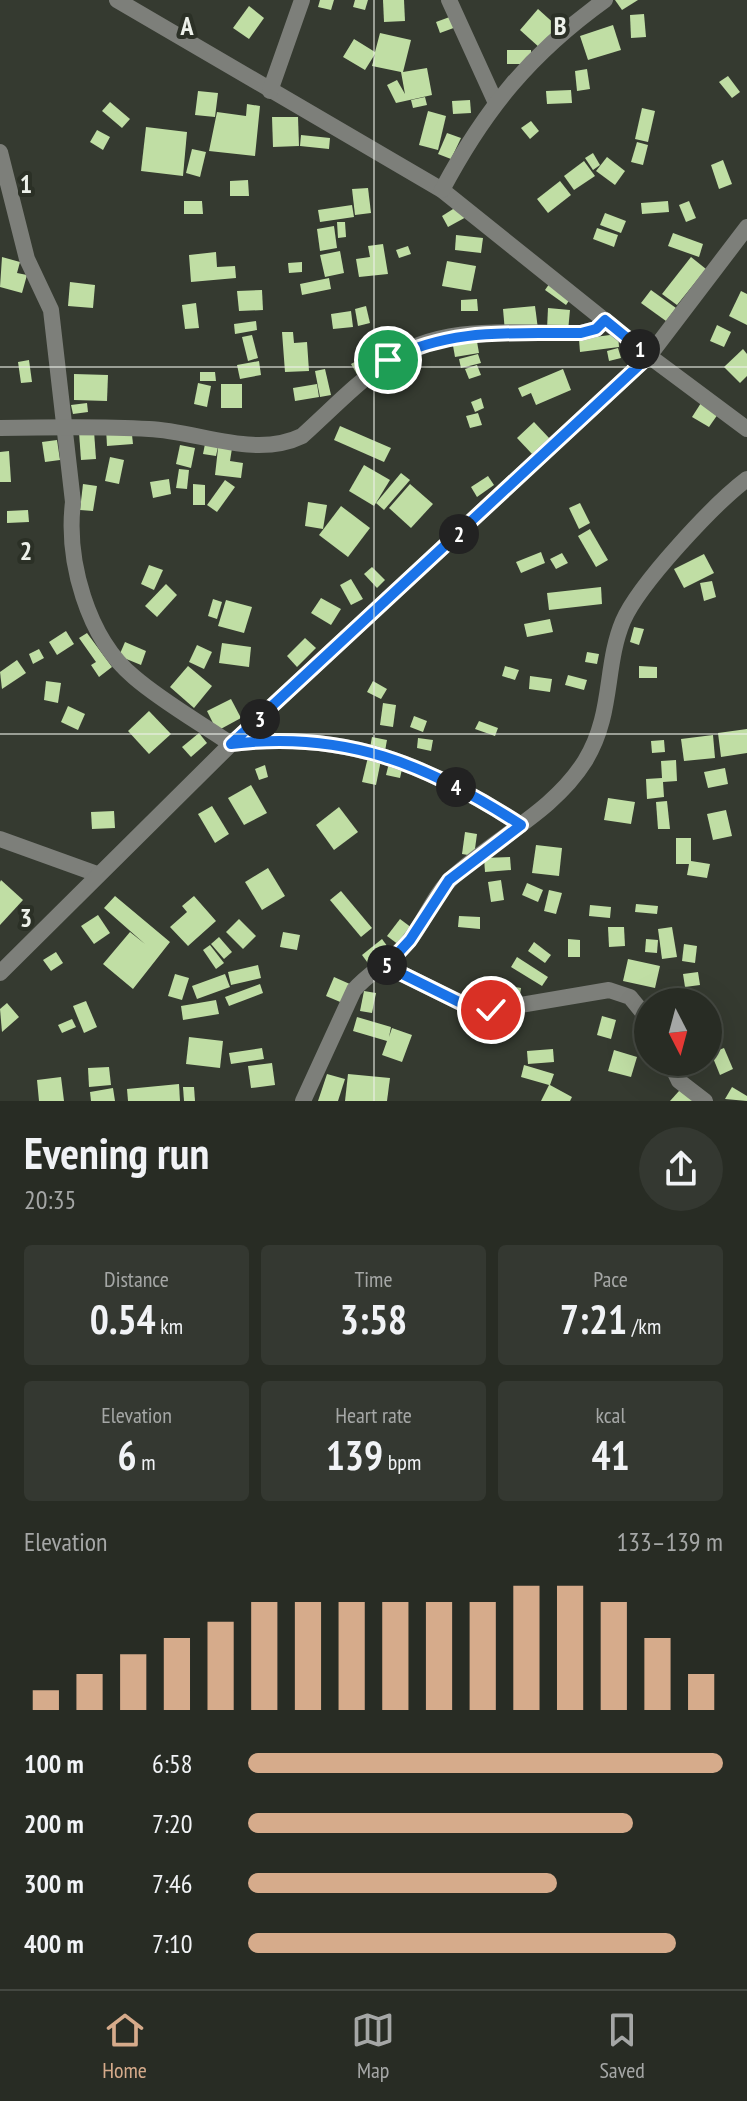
<!DOCTYPE html>
<meta charset="utf-8">
<style>
body{margin:0;font-family:"PT Sans Narrow",sans-serif;background:#343831;color:#f1f3f6;height:100vh;display:flex;flex-direction:column;font-size:30px;white-space:nowrap}
*{box-sizing:border-box;margin:0}
p{font-size:26px;color:#a5a7a6}
.icon{flex:none;width:44px;height:44px;fill:none;stroke:currentColor;stroke-width:2;stroke-linecap:round;stroke-linejoin:round}
.map{position:relative;height:1101px;overflow:hidden}
.details{display:flex;flex-direction:column;background:#282c24;flex:1}
.details>*{flex:none}
.needle{width:52px;rotate:174deg}
.buttons{position:absolute;left:634px;top:988px;display:grid;gap:16px}
.buttons a{display:grid;place-items:center;width:88px;height:88px;border-radius:50%;background:#282c24;box-shadow:0 8px 32px #0002,0 0 0 2px #444841;font-size:40px}
.pin{position:absolute;display:grid;place-items:center;width:68px;height:68px;color:#fff;margin:-34px;border:4px solid #fff;border-radius:50%;box-shadow:0 2px 8px #0007}
.km{position:absolute;width:40px;height:40px;margin:-20px;border-radius:50%;background:#222;color:#fff;font-size:22px;line-height:40px;text-align:center}
.round{display:grid;place-items:center;flex:none;width:84px;height:84px;border-radius:42px;background:#343831}
.summary{display:flex;align-items:center;justify-content:space-between;height:136px;padding:0 24px}
h1{font-size:44px;font-weight:700;line-height:60px}
.stats{display:grid;grid-template-columns:repeat(3,1fr);gap:12px;height:136px;padding:8px 24px}
.stats div{display:grid;align-content:center;border-radius:8px;background:#343831;text-align:center}
.stats b{font-size:40px;font-weight:700}
.stats small{font-size:22px;font-weight:400}
.stats p{font-size:22px}
.chart{height:224px;padding:16px 24px}
.chart p{display:flex;justify-content:space-between}
.chart svg{width:100%;height:144px;margin-top:8px;stroke:#d6ab8b;stroke-width:6}
ul{padding:0 24px;list-style:none;font-size:26px}
li{display:grid;grid-template-columns:128px 96px 1fr;align-items:center;height:60px}
li i{height:20px;border-radius:10px;background:#d6ab8b}
.tab-bar{display:flex;justify-content:space-around;align-items:center;height:112px;border-top:2px solid #444841;background:#282c24;font-size:22px;color:#a5a7a6}
.tab-bar a{display:grid;justify-items:center;gap:4px}
.tab-bar .current{color:#d6ab8b}
.map>svg:first-child{display:block}
</style>
<div class="map">
<svg width="747" height="1101" viewBox="0 0 747 1101">
<rect width="100%" height="100%" fill="#353a30"/>
<!-- building -->
<g fill="#c0dea4">
<path d="M320,0h14l-3,10 -13,-3z"/>
<path d="M355,0h13l-3,10 -12,-3z"/>
<path d="M383,0h21l1,21 -21,1z"/>
<path d="M615,0h23l-16,10z"/>
<path d="M249,6l15,12 -15,21 -16,-11z"/>
<path d="M538,9l20,18 -18,21 -20,-18z"/>
<path d="M644,14l2,23 -15,1 -1,-23z"/>
<path d="M455,15l4,11 -19,7 -4,-11z"/>
<path d="M613,25l8,25 -33,10 -8,-24z"/>
<path d="M380,33l31,7 -8,32 24,-4 5,27 -36,8 -9,-18 10,-5 8,14 -4,-22 -29,-6 3,-12 -10,16 -22,-13 11,-18 21,13z"/>
<rect x="507" y="50" width="24" height="14"/>
<path d="M587,69l3,20 -13,2 -2,-20z"/>
<path d="M728,76l12,16 -8,6 -13,-16z"/>
<path d="M571,90l1,13 -25,1 -1,-13z"/>
<path d="M198,91l20,2 -3,24 -20,-2z"/>
<path d="M425,97l2,8 -14,3 -2,-8z"/>
<path d="M470,100l1,13 -18,1 -1,-13z"/>
<path d="M110,102l20,17 -8,9 -20,-17z"/>
<path d="M247,104l13,2 -5,50 -46,-5 8,-39 29,4z"/>
<path d="M642,108l13,3 -7,31 -13,-3z"/>
<path d="M428,111l18,5 -8,34 -19,-5z"/>
<path d="M272,117h26l1,29 -26,1z"/>
<path d="M531,121l8,10 -9,8 -9,-11z"/>
<path d="M146,127l41,5 -4,44 -42,-5z"/>
<path d="M97,130l13,7 -7,13 -13,-8z"/>
<path d="M447,133l14,5 -10,21 -13,-5z"/>
<path d="M301,135l29,3 -1,11 -29,-3z"/>
<path d="M637,142l11,3 -5,20 -12,-3z"/>
<path d="M192,149l14,3 -6,25 -14,-4z"/>
<path d="M593,153l7,12 -7,5 -8,-12z"/>
<path d="M607,157l18,14 -10,14 -19,-14z"/>
<path d="M723,160l9,24 -13,5 -8,-24z"/>
<path d="M584,161l11,15 -21,14 -10,-14z"/>
<path d="M248,180l1,16h-19v-15z"/>
<path d="M560,181l11,14 -23,18 -11,-14z"/>
<path d="M368,188l3,25 -16,2 -3,-26z"/>
<path d="M184,201h18l1,13h-19z"/>
<path d="M668,201l1,11 -27,2 -1,-11z"/>
<path d="M689,201l7,17 -10,4 -7,-17z"/>
<path d="M461,204l7,12 -20,11 -6,-11z"/>
<path d="M352,205l2,12 -34,5 -2,-12z"/>
<path d="M605,213l21,8 -5,12 -21,-8z"/>
<path d="M337,222h8l1,15 -8,1z"/>
<path d="M334,226l3,22 -17,3 -3,-22z"/>
<path d="M597,228l21,7 -4,12 -21,-8z"/>
<path d="M673,233l30,11 -4,13 -31,-11z"/>
<path d="M456,235l27,3 -2,15 -26,-3z"/>
<path d="M383,244l5,30 -29,3 -3,-18 14,-2 -2,-11z"/>
<path d="M408,246l3,8 -12,4 -3,-8z"/>
<path d="M340,251l4,22 -19,4 -5,-22z"/>
<path d="M216,252l1,15 18,-1 1,12 -45,4 -2,-27z"/>
<path d="M2,257l18,5 -3,11 10,2 -5,18 -22,-6z"/>
<path d="M691,257l15,12 -29,36 -15,-11z"/>
<path d="M447,261l29,5 -5,25 -29,-5z"/>
<path d="M302,262v10l-13,1 -1,-10z"/>
<path d="M554,277l21,15 -9,13 -21,-15z"/>
<path d="M329,278l2,11 -29,6 -2,-11z"/>
<path d="M70,282l25,3 -2,23 -25,-2z"/>
<path d="M262,290l1,20 -24,1 -2,-20z"/>
<path d="M651,290l25,18 -10,13 -25,-18z"/>
<path d="M741,291l6,3v31l-18,-9z"/>
<path d="M477,299l1,12h-17v-11z"/>
<path d="M196,303l3,25 -14,1 -3,-24z"/>
<path d="M366,306l4,17 -12,3 -3,-17z"/>
<path d="M535,306l3,23 -33,3 -2,-23z"/>
<path d="M548,308l22,2 -2,21 -21,-2z"/>
<path d="M351,311l2,16 -20,2 -2,-15z"/>
<path d="M256,321l1,9 -22,4 -1,-10z"/>
<path d="M717,325l14,7 -7,15 -14,-6z"/>
<path d="M282,332h11l1,11 13,-1 2,29 -24,1z"/>
<path d="M618,334l1,13 -39,5 -1,-13z"/>
<path d="M252,335l6,23 -10,3 -6,-24z"/>
<path d="M476,336l3,17 -24,4 -3,-17z"/>
<path d="M618,348l3,10 -12,3 -2,-10z"/>
<path d="M743,349l4,5v22l-7,7 -16,-16z"/>
<path d="M478,354l3,9 -20,5 -2,-9z"/>
<path d="M360,359l10,17 -9,5 -10,-17z"/>
<path d="M29,360l3,22 -11,1 -3,-21z"/>
<path d="M259,361l2,14 -21,4 -3,-14z"/>
<path d="M477,365l4,10 -12,4 -4,-10z"/>
<path d="M325,369l6,26 -11,2 -5,-26z"/>
<path d="M563,369l8,21 -35,15 -5,-12 -9,4 -4,-9z"/>
<path d="M200,372h15l1,9h-16z"/>
<path d="M74,374l34,1 -1,26 -33,-1z"/>
<path d="M198,383l13,3 -4,21 -13,-3z"/>
<rect x="221" y="384" width="21" height="24"/>
<path d="M317,384l2,13 -24,4 -2,-13z"/>
<path d="M481,398l3,10 -9,4 -4,-10z"/>
<path d="M87,403l1,9 -15,2 -2,-9z"/>
<path d="M701,403l17,11 -9,13 -17,-10z"/>
<path d="M478,413l4,12 -12,3 -4,-12z"/>
<path d="M534,422l16,17 -17,16 -16,-17z"/>
<path d="M131,426l2,18 -26,2 -1,-18z"/>
<path d="M340,426l51,22 -7,14 -50,-22z"/>
<path d="M94,431l2,28 -15,1 -2,-28z"/>
<path d="M206,439l13,3 -3,14 -13,-2z"/>
<path d="M57,440l3,20 -15,2 -3,-20z"/>
<path d="M219,440l14,2 -3,19 13,2 -2,15 -26,-3z"/>
<path d="M180,445l15,3 -4,20 -15,-4z"/>
<path d="M9,451l2,31h-11v-30z"/>
<path d="M110,457l14,3 -5,24 -14,-3z"/>
<path d="M364,465l26,15 -16,26 -25,-15z"/>
<path d="M179,469l10,1 -2,19 -11,-1z"/>
<path d="M401,473l9,7 -26,30 -8,-7z"/>
<path d="M488,476l6,9 -17,12 -6,-10z"/>
<path d="M169,479l2,15 -18,4 -3,-16z"/>
<path d="M225,480l10,7 -18,25 -10,-7z"/>
<path d="M83,484l14,2 -4,25 -13,-1z"/>
<path d="M193,484l12,1v20h-12z"/>
<path d="M410,484l23,20 -22,24 -22,-20z"/>
<path d="M308,502l19,3 -4,24 -18,-3z"/>
<path d="M580,503l10,20 -11,6 -10,-21z"/>
<path d="M341,506l29,22 -22,29 -29,-22z"/>
<path d="M28,510l1,12 -22,1v-12z"/>
<path d="M590,529l18,31 -12,7 -18,-31z"/>
<path d="M541,552l4,11 -24,10 -5,-11z"/>
<path d="M562,553l6,10 -12,6 -6,-10z"/>
<path d="M704,554l10,19 -30,15 -10,-19z"/>
<path d="M149,565l14,5 -9,20 -13,-6z"/>
<path d="M372,567l13,13 -8,8 -13,-14z"/>
<path d="M351,579l12,20 -12,6 -11,-20z"/>
<path d="M712,581l4,16 -12,4 -4,-18z"/>
<path d="M166,584l11,11 -20,22 -12,-11z"/>
<path d="M601,587l1,17 -53,6 -2,-17z"/>
<path d="M321,598l20,11 -10,16 -20,-12z"/>
<path d="M213,599l9,3 -5,17 -9,-3z"/>
<path d="M226,600l26,7 -8,26 -26,-7z"/>
<path d="M550,619l3,13 -26,5 -3,-13z"/>
<path d="M634,627l10,2 -5,16 -9,-3z"/>
<path d="M66,631l8,13 -17,11 -8,-13z"/>
<path d="M87,633l25,34 -13,10 -8,-12 5,-3 -17,-24z"/>
<path d="M305,638l11,10 -19,19 -10,-11z"/>
<path d="M125,642l21,9 -5,14 -22,-9z"/>
<path d="M222,643l29,4 -2,20 -30,-4z"/>
<path d="M197,645l15,7 -8,17 -15,-7z"/>
<path d="M39,649l5,9 -11,6 -4,-10z"/>
<path d="M587,652l12,2 -2,10 -12,-2z"/>
<path d="M17,660l9,13 -24,16 -2,-17z"/>
<path d="M188,666l24,20 -18,22 -24,-21z"/>
<path d="M505,666l14,4 -4,10 -13,-4z"/>
<path d="M639,666l18,1v11h-18z"/>
<path d="M568,675l19,5 -3,10 -19,-5z"/>
<path d="M530,676l22,3 -2,13 -21,-3z"/>
<path d="M46,681l15,2 -3,20 -14,-3z"/>
<path d="M373,681l14,8 -6,10 -14,-7z"/>
<path d="M231,699l10,19 -24,13 -10,-20z"/>
<path d="M383,703l13,2 -3,22 -13,-2z"/>
<path d="M68,706l17,8 -7,16 -17,-8z"/>
<path d="M149,711l22,23 -22,20 -21,-23z"/>
<path d="M414,716l13,5 -4,11 -13,-5z"/>
<path d="M479,721l19,7 -3,8 -20,-7z"/>
<path d="M747,729v24l-26,4 -3,-24z"/>
<path d="M199,733l8,10 -16,14 -9,-10z"/>
<path d="M713,735l2,23 -31,3 -3,-22z"/>
<path d="M372,737l15,3 -2,11 -15,-3z"/>
<path d="M418,738l15,2 -2,11 -14,-3z"/>
<path d="M664,740l1,12 -13,1 -1,-12z"/>
<path d="M368,757l13,3 -5,25 -14,-3z"/>
<path d="M676,760l1,21 -14,1 1,15 -17,2 -1,-20 16,-1 -1,-17z"/>
<path d="M389,763l14,2 -3,13 -14,-3z"/>
<path d="M265,765l3,12 -9,3 -4,-11z"/>
<path d="M725,768l3,16 -20,4 -4,-16z"/>
<path d="M251,785l16,28 -23,12 -16,-27z"/>
<path d="M608,798l27,4 -4,22 -27,-4z"/>
<path d="M667,801l3,28h-12l-2,-27z"/>
<path d="M212,806l17,28 -14,9 -17,-29z"/>
<path d="M339,807l19,25 -24,18 -18,-25z"/>
<path d="M726,810l6,26 -19,4 -6,-26z"/>
<path d="M114,811l1,17 -23,1 -1,-17z"/>
<path d="M465,832l12,2 -3,22 -12,-2z"/>
<path d="M676,838h15v23l19,3 -3,14 -20,-3 2,-11h-13z"/>
<path d="M536,845l26,3 -3,28 -27,-3z"/>
<path d="M510,857l1,13 -26,2 -1,-14z"/>
<path d="M268,868l17,28 -23,14 -17,-28z"/>
<path d="M1,880l22,20 -23,25v-43z"/>
<path d="M501,880l3,20 -13,2 -3,-20z"/>
<path d="M527,883l16,7 -5,12 -16,-7z"/>
<path d="M549,890l13,3 -6,21 -12,-3z"/>
<path d="M341,891l31,37 -11,9 -31,-37z"/>
<path d="M115,896l55,46 -37,47 -30,-25 27,-32 15,12 -41,-36z"/>
<path d="M194,896l22,25 -28,25 -18,-19 17,-15 -5,-6z"/>
<path d="M636,904l22,2 -1,8 -22,-2z"/>
<path d="M590,905l21,2 -1,11 -21,-2z"/>
<path d="M98,915l12,18 -16,11 -13,-18z"/>
<path d="M459,916l21,1v12l-22,-2z"/>
<path d="M239,919l17,17 -13,13 -17,-17z"/>
<path d="M400,919l16,12 -13,17 -16,-12z"/>
<path d="M608,927h16l1,19 -16,1z"/>
<path d="M672,927l5,30 -15,2 -4,-30z"/>
<path d="M283,932l17,3 -3,15 -17,-3z"/>
<path d="M219,937l13,15 -8,7 -13,-15z"/>
<path d="M382,939l11,15 -20,16 -11,-15z"/>
<path d="M568,939l12,1v17h-12z"/>
<path d="M646,939l12,1 -1,13 -12,-1z"/>
<path d="M534,942l17,13 -6,8 -17,-12z"/>
<path d="M684,944l13,2 -2,17 -13,-2z"/>
<path d="M210,945l14,18 -8,6 -13,-19z"/>
<path d="M56,952l7,11 -12,8 -8,-11z"/>
<path d="M517,957l31,20 -6,9 -31,-19z"/>
<path d="M628,959l32,7 -5,22 -32,-7z"/>
<path d="M258,965l3,13 -30,7 -3,-13z"/>
<path d="M698,972l2,13 -15,2 -2,-13z"/>
<path d="M175,974l14,4 -7,22 -14,-4z"/>
<path d="M225,974l5,13 -33,12 -5,-13z"/>
<path d="M334,977l18,8 -7,19 -19,-8z"/>
<path d="M260,984l3,9 -34,13 -4,-9z"/>
<path d="M497,984l24,4 -2,13 -24,-4z"/>
<path d="M364,991l12,2 -4,20 -12,-2z"/>
<path d="M216,1000l3,14 -36,6 -2,-14z"/>
<path d="M86,1001l11,26 -13,6 -11,-27z"/>
<path d="M7,1003l12,14 -17,15 -2,-23z"/>
<path d="M602,1016l14,4 -5,19 -14,-4z"/>
<path d="M357,1017l34,10 -2,10 3,-9 20,7 -10,27 -20,-7 5,-14 -34,-10z"/>
<path d="M72,1019l4,8 -14,6 -4,-8z"/>
<path d="M189,1037l34,4 -3,27 -34,-4z"/>
<path d="M262,1048l2,11 -33,5 -2,-11z"/>
<path d="M724,1048l9,21 -13,6 -9,-22z"/>
<path d="M553,1049l1,13 -26,2 -1,-13z"/>
<path d="M614,1050l23,7 -6,20 -23,-6z"/>
<path d="M272,1063l3,22 -24,3 -3,-22z"/>
<path d="M524,1065l30,9 -4,11 22,12 -2,4h-29l8,-16 -28,-8z"/>
<path d="M109,1067l2,18 -22,2 -1,-19z"/>
<path d="M327,1074l18,5 -7,22h-20z"/>
<path d="M348,1074l42,4 -3,23h-42z"/>
<path d="M61,1077l3,24h-25l-2,-21z"/>
<path d="M688,1081l23,20h-41z"/>
<path d="M179,1084l1,17h-52l-1,-12z"/>
<path d="M183,1087h11l1,14h-11z"/>
<path d="M732,1087l15,9v5l-22,-2z"/>
<path d="M113,1088l2,13h-24l-1,-9z"/>
</g>
<g fill="none" stroke-linecap="round" stroke-linejoin="round">
<!-- minor -->
<g stroke="#7d7f7a" stroke-width="16">
<path d="M117,0l325,190 207,166 98,73"/>
<path d="M449,0l46,101"/>
<path d="M270,91l32,-91"/>
<path d="M0,152l27,107 24,51 22,192c-7,58 14,136 61,175 29,25 65,45 97,67 113,-14 196,20 290,81"/>
<path d="M442,190c43,-81 88,-136 163,-190"/>
<path d="M0,428c50,-1 100,-2 149,1 49,2 106,30 153,7 28,-25 54,-53 85,-74 55,-40 130,-28 194,-29l15,-4 9,-9"/>
<path d="M0,839l97,35"/>
<path d="M386,966l75,37 30,7 118,-20 21,7 18,22"/>
<path d="M0,973l231,-229 418,-388 98,-129"/>
<path d="M670,1062l9,19 26,20"/>
<path d="M303,1101l51,-111c16,-19 38,-28 54,-48 17,-20 25,-47 45,-65 43,-40 100,-65 132,-116 29,-47 19,-95 38,-140 16,-37 91,-117 124,-142"/>
</g>
</g>
<g fill="none" stroke-linecap="round" stroke-linejoin="round">
<!-- route casing -->
<g stroke="#fff" stroke-width="16">
<path id="route" d="M388,360c65,-33 123,-26 193,-27l15,-4 9,-9 44,36 -418,388c113,-14 196,20 290,81l-72,55 -39,60 -24,26 75,37 30,7"/>
</g>
<!-- route -->
<use href="#route" stroke="#1a73e8" stroke-width="10"/>
</g>
<!-- grid -->
<path fill="none" stroke="#edf1ea" stroke-width="2" stroke-opacity="0.55" d="M374,0v1101M0,367h747M0,734h747"/>
<g font-size="26" text-anchor="middle" font-weight="bold" fill="#edf1ea" stroke="#2b3026" stroke-width="8" stroke-linejoin="round" paint-order="stroke">
<text x="187" y="35">A</text>
<text x="560" y="35">B</text>
<text x="26" y="193">1</text>
<text x="26" y="560">2</text>
<text x="26" y="927">3</text>
</g>
</svg>
<div class="buttons">
<a><svg class="needle" viewBox="-14 -14 28 28"><path d="M0-13l5 13h-10z" fill="#e53935"/><path d="M0 13l5-13h-10z" fill="#a5a7a6"/></svg></a>
</div>
<div class="pin" style="left:388px;top:360px;background:#1e9e55"><svg class="icon" aria-label="arrive" viewBox="0 0 24 24"><path d="M6 21V4h12l-3 4 3 4H6"/></svg></div>
<div class="pin" style="left:491px;top:1010px;background:#d93025"><svg class="icon" aria-label="check" viewBox="0 0 24 24"><path d="M5 12l5 5 9-10"/></svg></div>
<b class="km" style="left:640px;top:349px">1</b>
<b class="km" style="left:459px;top:534px">2</b>
<b class="km" style="left:260px;top:719px">3</b>
<b class="km" style="left:456px;top:787px">4</b>
<b class="km" style="left:387px;top:965px">5</b>
</div>
<section class="details">
<div class="summary"><div><h1>Evening run</h1><p>20:35</p></div><a class="round"><svg class="icon" aria-label="share" viewBox="0 0 24 24"><path d="M12 15V3M7 8l5-5 5 5M5 13v7h14v-7"/></svg></a></div>
<div class="stats">
<div><p>Distance</p><b>0.54<small> km</small></b></div>
<div><p>Time</p><b>3:58</b></div>
<div><p>Pace</p><b>7:21<small> /km</small></b></div>
</div>
<div class="stats">
<div><p>Elevation</p><b>6<small> m</small></b></div>
<div><p>Heart rate</p><b>139<small> bpm</small></b></div>
<div><p>kcal</p><b>41</b></div>
</div>
<div class="chart"><p><span>Elevation</span>133–139 m</p>
<svg viewBox="0 0 160 44" preserveAspectRatio="none"><path d="M5 44V38M15 44V33M25 44V27M35 44V22M45 44V17M55 44V11M65 44V11M75 44V11M85 44V11M95 44V11M105 44V11M115 44V6M125 44V6M135 44V11M145 44V22M155 44V33"/></svg>
</div>
<ul>
<li><b>100 m</b>6:58<i style="width:100%"></i></li>
<li><b>200 m</b>7:20<i style="width:81%"></i></li>
<li><b>300 m</b>7:46<i style="width:65%"></i></li>
<li><b>400 m</b>7:10<i style="width:90%"></i></li>
</ul>
</section>
<nav class="tab-bar">
<a class="current"><svg class="icon" aria-label="home" viewBox="0 0 24 24"><path d="M3 11l9-7 9 7M6 9v11h12V9"/></svg>Home</a>
<a><svg class="icon" aria-label="map" viewBox="0 0 24 24"><path d="M3 6l6-2 6 2 6-2v14l-6 2-6-2-6 2zM9 4v14M15 6v14"/></svg>Map</a>
<a><svg class="icon" aria-label="saved" viewBox="0 0 24 24"><path d="M7 4h10v16l-5-4-5 4z"/></svg>Saved</a>
</nav>
